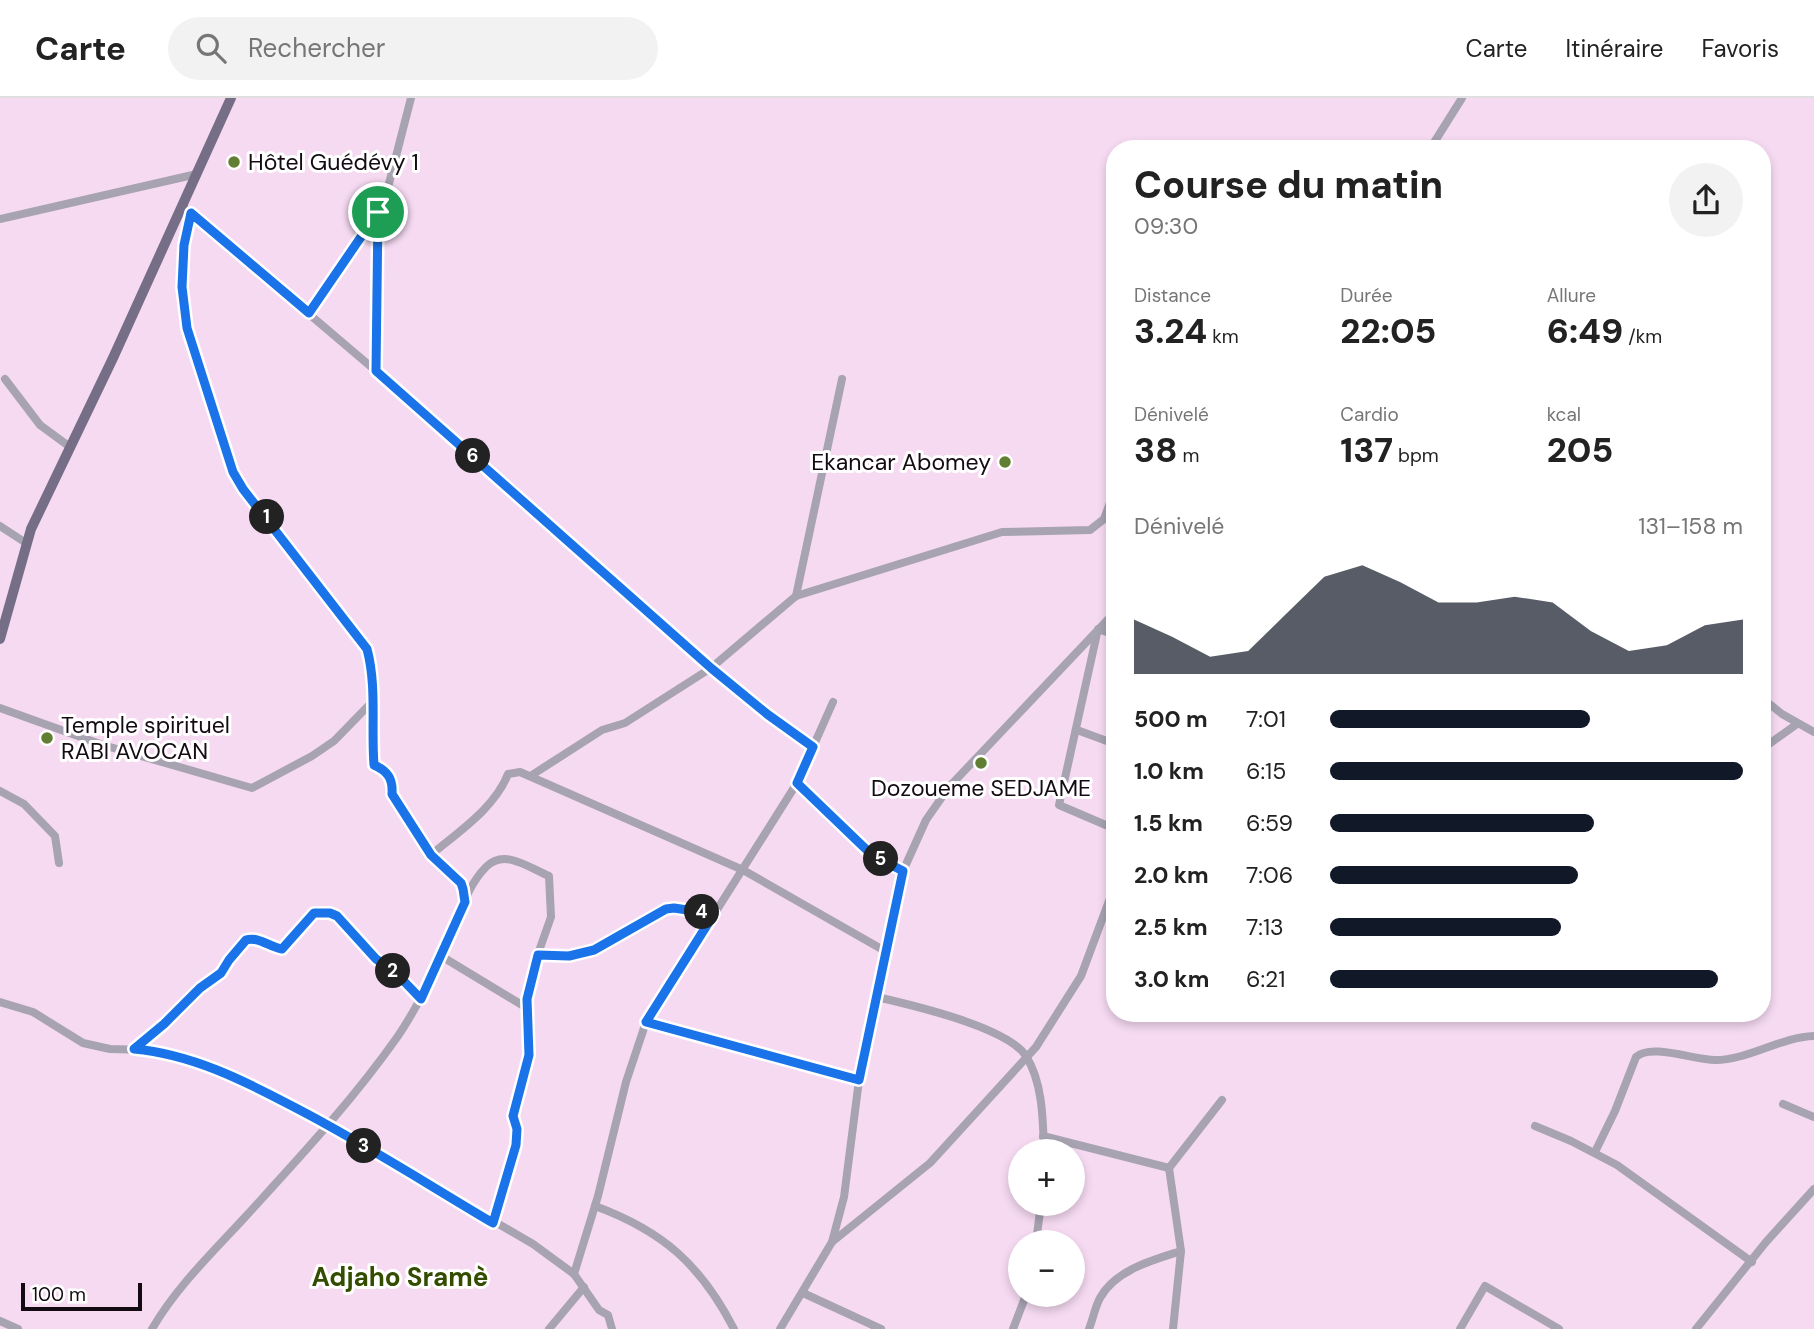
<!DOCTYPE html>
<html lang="fr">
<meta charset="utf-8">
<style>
body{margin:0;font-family:"DM Sans",sans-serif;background:#f2f2f2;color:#222;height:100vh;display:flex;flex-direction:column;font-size:26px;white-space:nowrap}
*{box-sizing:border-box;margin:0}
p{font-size:23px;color:#767676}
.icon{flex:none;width:38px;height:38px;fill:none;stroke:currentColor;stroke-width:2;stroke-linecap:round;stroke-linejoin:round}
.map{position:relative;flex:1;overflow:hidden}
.panel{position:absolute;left:1106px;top:42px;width:665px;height:882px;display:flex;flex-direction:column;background:#fff;border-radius:28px;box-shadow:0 4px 10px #0003}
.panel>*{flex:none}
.tools{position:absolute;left:1008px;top:1041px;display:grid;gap:14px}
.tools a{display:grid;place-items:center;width:77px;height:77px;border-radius:50%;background:#fff;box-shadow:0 4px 10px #0003;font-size:35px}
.scale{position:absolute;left:21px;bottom:18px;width:121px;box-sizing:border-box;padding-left:7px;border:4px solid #130a12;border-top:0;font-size:19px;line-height:24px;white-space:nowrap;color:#130a12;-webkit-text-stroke:5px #fff;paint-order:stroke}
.pin{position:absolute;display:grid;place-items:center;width:60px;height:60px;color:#fff;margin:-30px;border:4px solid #fff;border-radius:50%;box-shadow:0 2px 7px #0007}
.km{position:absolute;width:35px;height:35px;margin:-18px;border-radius:50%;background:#222;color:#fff;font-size:19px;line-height:35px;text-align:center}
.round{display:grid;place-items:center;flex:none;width:74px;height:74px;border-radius:37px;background:#f2f2f2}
.head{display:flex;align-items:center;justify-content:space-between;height:119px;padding:0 28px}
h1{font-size:38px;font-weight:800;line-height:52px}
.figures{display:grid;grid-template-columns:repeat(3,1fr);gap:10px;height:119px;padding:7px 28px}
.figures div{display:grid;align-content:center}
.figures b{font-size:35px;font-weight:800}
.figures small{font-size:19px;font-weight:400}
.figures p{font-size:19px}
.chart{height:196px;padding:14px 28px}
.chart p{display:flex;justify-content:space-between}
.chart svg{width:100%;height:126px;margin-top:7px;fill:#111827;opacity:.7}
ul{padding:0 28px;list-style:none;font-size:23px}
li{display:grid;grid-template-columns:112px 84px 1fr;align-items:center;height:52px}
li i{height:18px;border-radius:9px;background:#111827}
header{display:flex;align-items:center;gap:42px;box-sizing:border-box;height:98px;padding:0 35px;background:#fff;border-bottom:2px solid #e0e0e0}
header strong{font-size:33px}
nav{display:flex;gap:38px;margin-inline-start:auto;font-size:24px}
.search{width:490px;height:63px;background:#f2f2f2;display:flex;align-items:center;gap:18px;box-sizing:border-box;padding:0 24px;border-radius:38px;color:#767676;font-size:26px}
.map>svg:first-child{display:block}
</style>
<header>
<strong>Carte</strong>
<div class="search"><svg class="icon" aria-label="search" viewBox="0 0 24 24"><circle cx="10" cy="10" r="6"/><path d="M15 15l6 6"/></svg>Rechercher</div>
<nav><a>Carte</a><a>Itinéraire</a><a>Favoris</a></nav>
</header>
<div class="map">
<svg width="1814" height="1231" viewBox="0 0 1814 1231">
<rect width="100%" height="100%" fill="#f6daf2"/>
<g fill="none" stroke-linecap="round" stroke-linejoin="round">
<!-- minor -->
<g stroke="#a7a3b1" stroke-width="8">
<path d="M1430,51l32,-51"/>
<path d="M182,108l194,165 335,297 56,46 46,33"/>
<path d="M191,115c-19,65 -5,114 14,176 9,28 17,56 28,83l10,17 119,152c18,34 9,86 12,124 14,6 19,14 18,29l39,61 30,28 4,16"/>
<path d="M0,121l197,-45"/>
<path d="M309,215l76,-114 26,-101"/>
<path d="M376,273l2,-159"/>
<path d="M5,281l35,46 30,22"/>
<path d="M0,428l26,17"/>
<path d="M796,498l46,-217"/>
<path d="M1115,537l-17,-6 -39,176 56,24"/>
<path d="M1762,600l20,16 32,18"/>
<path d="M0,610l103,37 149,43 60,-32 22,-15 39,-40"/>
<path d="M1077,632l38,14"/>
<path d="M1762,651l35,-25"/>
<path d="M532,677l70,-45 23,-7 86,-55 85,-72 206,-64 88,-2 14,-11 11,-30"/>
<path d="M797,685l75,72 31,16"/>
<path d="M0,693l24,13 31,32 4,27"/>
<path d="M431,757c27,-23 64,-47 77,-81l12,-2 223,98 142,81"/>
<path d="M538,857h31l25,-5 71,-41 10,-1 39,6"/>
<path d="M441,858l86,52"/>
<path d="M877,899c35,8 130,30 149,59 17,27 17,65 18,96"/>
<path d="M0,904l33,10 50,31 27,6 38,1 19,4 51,16 33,14 77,41 205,119 41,30 25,36 9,5 4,14"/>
<path d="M646,924l213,58"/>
<path d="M134,951l30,-25 35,-36 22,-15 8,-13 17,-20c11,-4 23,7 36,9l32,-36 8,-2 15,5 39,43 19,13 26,27"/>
<path d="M1783,1006l31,13"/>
<path d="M1535,1028l36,15 46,24 135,97"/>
<path d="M1043,1038l126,32"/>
<path d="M1595,1054l20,-41 21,-54c15,-14 58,3 79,3 34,0 65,-23 99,-24"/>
<path d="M595,1108c68,25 106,59 139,123"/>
<path d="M832,1144l12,-45 15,-117 44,-209 23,-51 23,-33 166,-175"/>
<path d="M1036,1144l5,-38"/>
<path d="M574,1176l24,-78 28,-114 20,-60 151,-239 36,-81"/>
<path d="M803,1195l78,36"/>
<path d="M0,1223l18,8"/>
<path d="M152,1231c25,-43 62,-78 95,-114 53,-58 106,-115 151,-179 21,-31 37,-65 52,-99 10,-23 17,-51 36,-70 19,-19 43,1 63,9l2,41 -18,51 -6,31 2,56 -16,61 4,13 -1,16 -23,78"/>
<path d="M549,1231l35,-42"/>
<path d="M780,1231l52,-87 98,-79 106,-116 45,-71 34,-91"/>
<path d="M1013,1231l13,-34"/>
<path d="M1089,1231c4,-10 6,-22 11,-31 15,-28 53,-38 81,-47"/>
<path d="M1173,1231l8,-78 -12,-83 53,-68"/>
<path d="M1460,1231l25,-43 74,43"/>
<path d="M1696,1231l70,-87 48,-53"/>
</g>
<!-- major -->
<path stroke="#756e86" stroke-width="10" d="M0,541l31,-110 82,-171 118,-260"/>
</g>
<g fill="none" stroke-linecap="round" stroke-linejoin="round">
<!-- route casing -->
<g stroke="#fff" stroke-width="14">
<path id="route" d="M378,114l-2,159 335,297 56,46 46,33 -16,36 75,72 31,16 -44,209 -213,-58 68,-108 -40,-6 -8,1 -72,41 -25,6 -31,-1 -11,44 2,56 -16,61 4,13 -1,16 -23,78c-66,-39 -131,-81 -199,-116 -51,-27 -103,-53 -160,-58l30,-25 36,-36 21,-15 8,-13 17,-20c12,-4 23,7 36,9l32,-36h16l7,3 39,43 19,13 26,27 44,-97 -2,-13 -2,-6 -30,-28 -39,-61c1,-15 -4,-23 -18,-29 -3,-38 3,-79 -7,-116l-124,-160 -10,-17 -46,-144 -5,-41 2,-42 7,-32 118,100z"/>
</g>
<!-- route -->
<use href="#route" stroke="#1a73e8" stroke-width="9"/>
</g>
<!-- markers -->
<g fill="#617e32" stroke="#fff" stroke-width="2.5">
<circle cx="234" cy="64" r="7"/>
<circle cx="1005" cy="364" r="7"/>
<circle cx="47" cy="640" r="7"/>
<circle cx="981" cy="665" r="7"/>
</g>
<g text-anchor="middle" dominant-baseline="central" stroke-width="6" stroke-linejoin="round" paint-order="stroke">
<!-- poi labels -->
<g font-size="23" fill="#130a12" stroke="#fff" text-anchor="start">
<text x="248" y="64">Hôtel Guédévy 1</text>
<text x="991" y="364" text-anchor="end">Ekancar Abomey</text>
<text x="61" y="627">Temple spirituel<tspan x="61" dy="26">RABI AVOCAN</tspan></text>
<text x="981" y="690" text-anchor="middle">Dozoueme SEDJAME</text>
</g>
<!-- quarter labels -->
<g font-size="26" font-weight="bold" fill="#344c00" stroke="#fff">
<text x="400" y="1179">Adjaho Sramè</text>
</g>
</g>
</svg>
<div class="tools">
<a>+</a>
<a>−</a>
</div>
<div class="scale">100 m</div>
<div class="pin" style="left:378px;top:114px;background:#1e9e55"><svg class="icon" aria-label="arrive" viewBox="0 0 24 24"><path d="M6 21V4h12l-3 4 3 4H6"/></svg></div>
<b class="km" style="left:267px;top:419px">1</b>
<b class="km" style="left:393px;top:873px">2</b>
<b class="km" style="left:364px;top:1048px">3</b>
<b class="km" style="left:702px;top:814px">4</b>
<b class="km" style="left:881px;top:761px">5</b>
<b class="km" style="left:473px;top:358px">6</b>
<section class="panel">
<div class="head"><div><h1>Course du matin</h1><p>09:30</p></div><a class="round"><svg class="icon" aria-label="share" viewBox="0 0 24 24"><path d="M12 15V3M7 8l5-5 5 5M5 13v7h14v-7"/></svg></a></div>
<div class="figures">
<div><p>Distance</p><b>3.24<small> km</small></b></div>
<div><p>Durée</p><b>22:05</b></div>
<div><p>Allure</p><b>6:49<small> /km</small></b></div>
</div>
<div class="figures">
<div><p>Dénivelé</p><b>38<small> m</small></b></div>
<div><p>Cardio</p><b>137<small> bpm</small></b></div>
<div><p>kcal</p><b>205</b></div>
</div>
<div class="chart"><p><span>Dénivelé</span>131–158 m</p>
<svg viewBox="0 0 160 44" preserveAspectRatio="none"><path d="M0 44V25L10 31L20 38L30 36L40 23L50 10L60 6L70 12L80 19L90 19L100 17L110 19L120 29L130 36L140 34L150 27L160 25V44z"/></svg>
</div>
<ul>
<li><b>500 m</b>7:01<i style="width:63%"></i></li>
<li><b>1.0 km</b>6:15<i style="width:100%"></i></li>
<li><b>1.5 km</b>6:59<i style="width:64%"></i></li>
<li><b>2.0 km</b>7:06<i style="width:60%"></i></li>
<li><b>2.5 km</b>7:13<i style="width:56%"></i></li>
<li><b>3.0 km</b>6:21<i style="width:94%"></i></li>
</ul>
</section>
</div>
